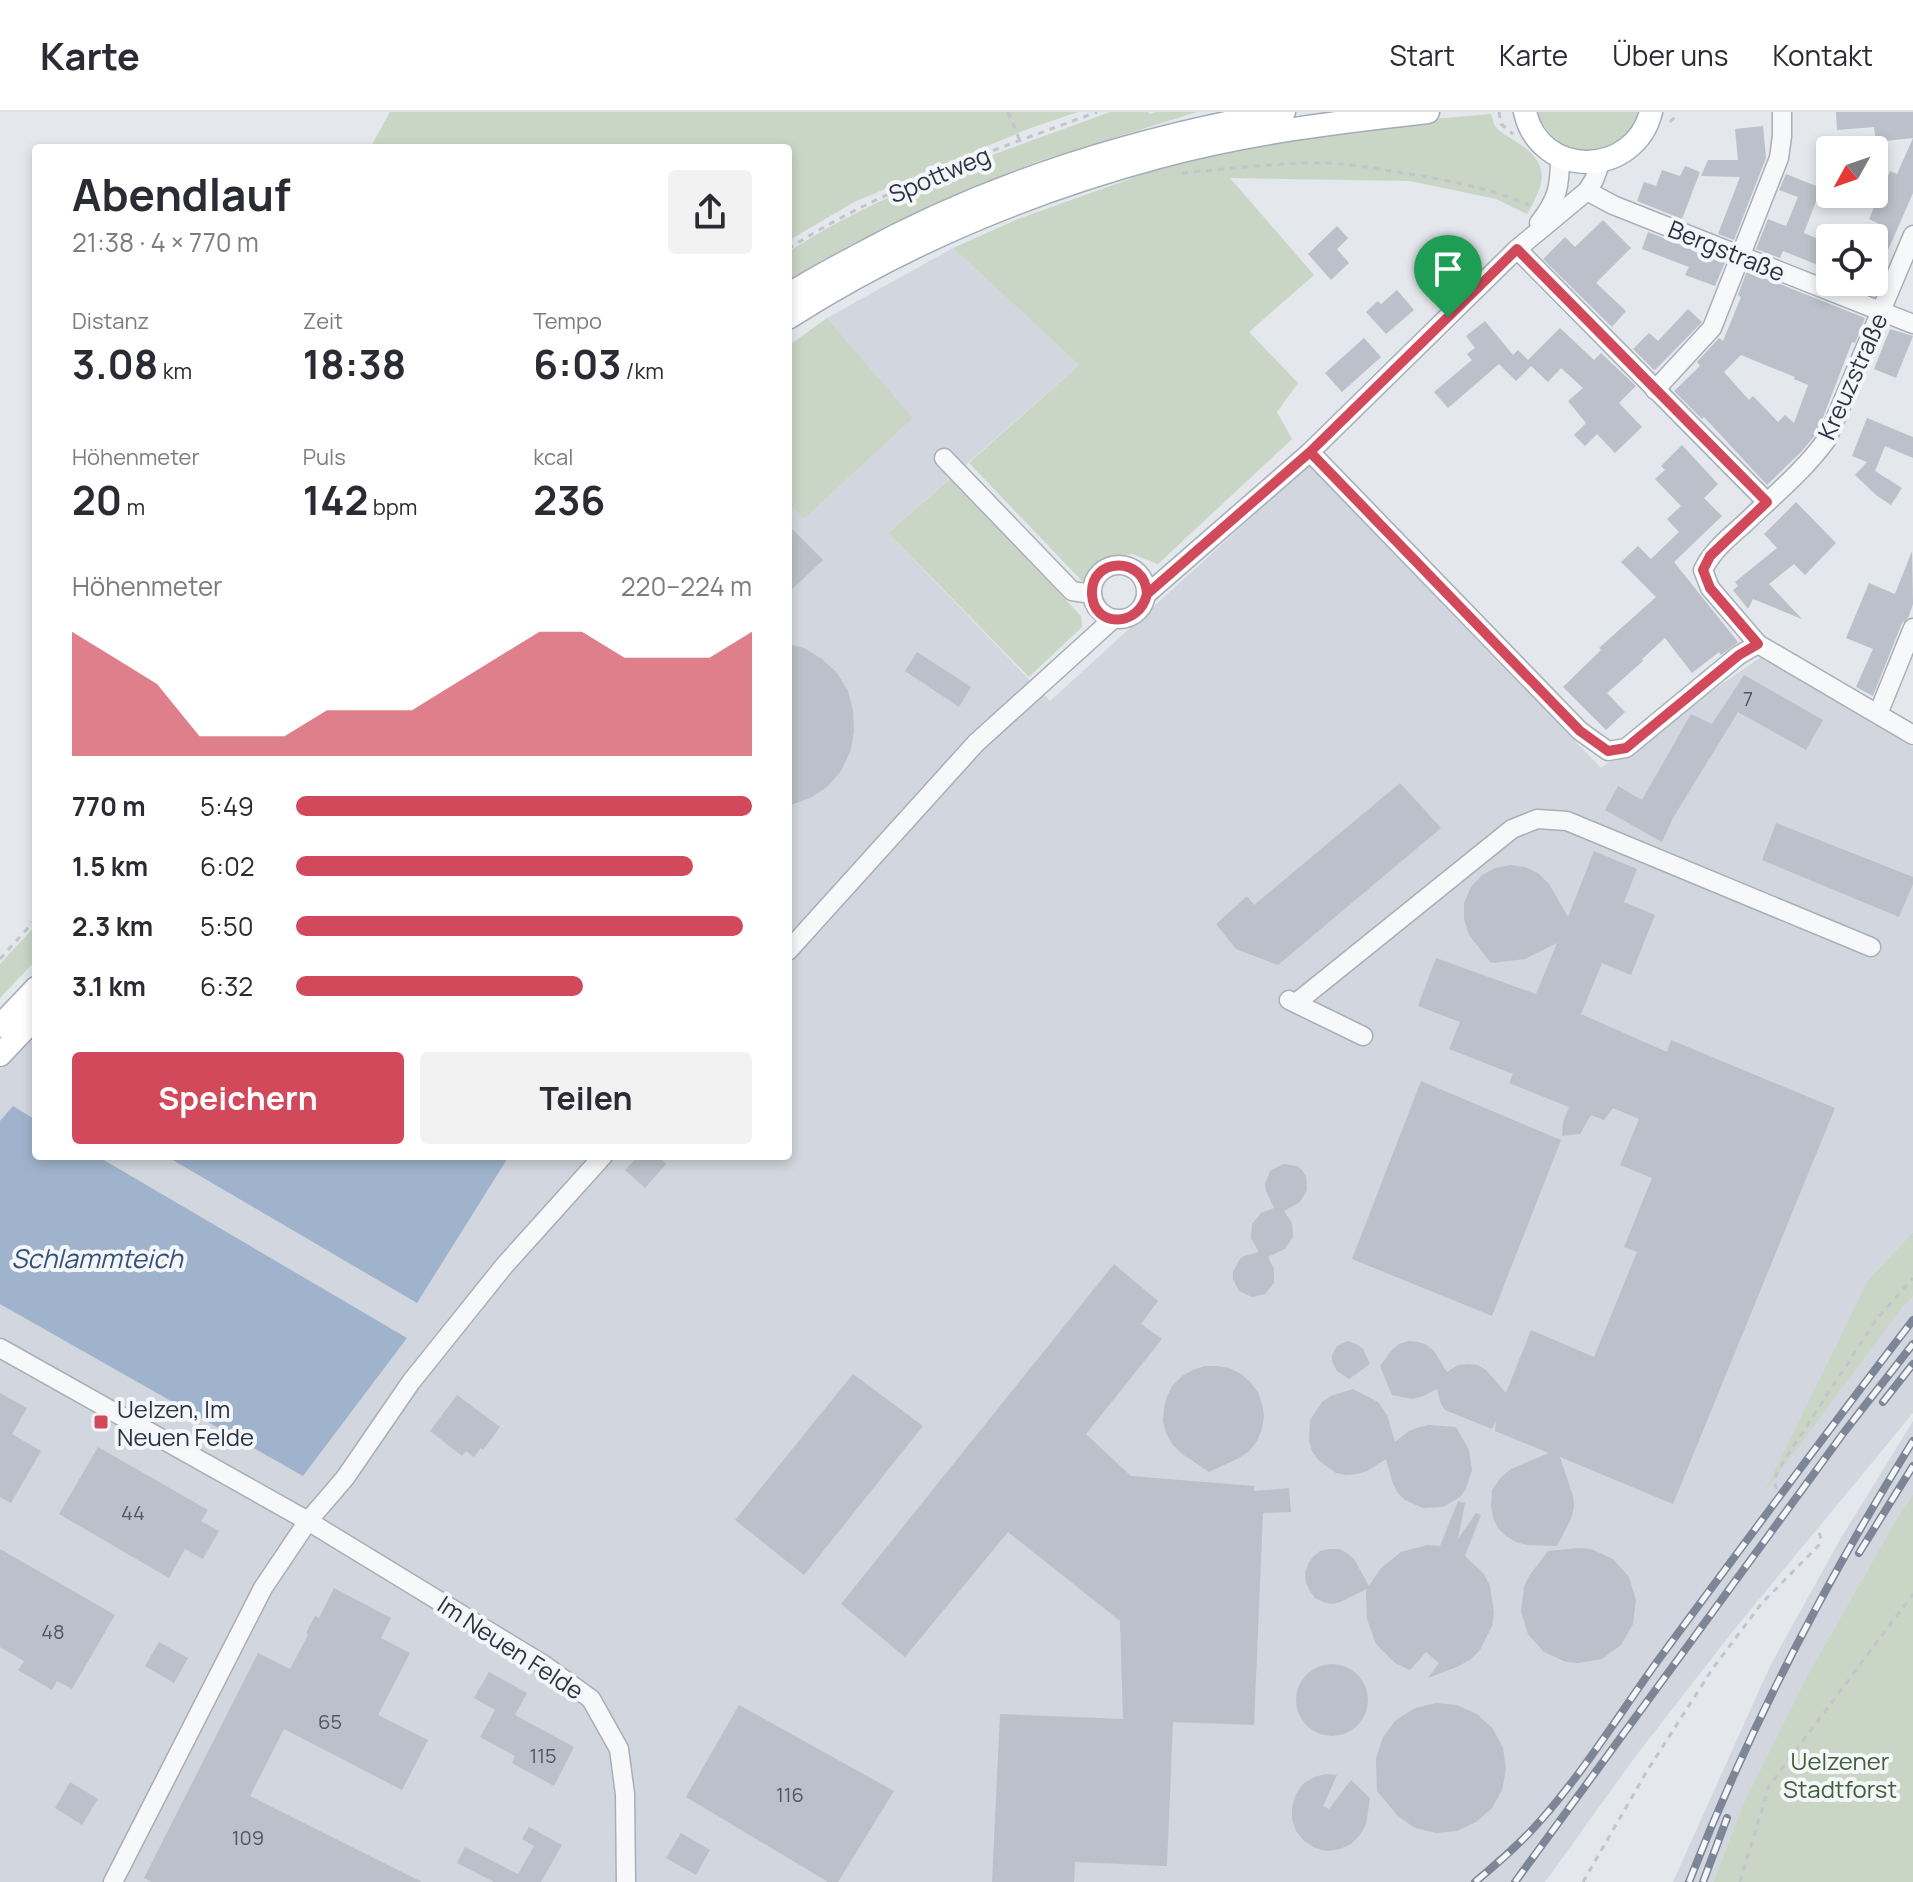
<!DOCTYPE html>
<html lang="de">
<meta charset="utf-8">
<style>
body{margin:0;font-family:Manrope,sans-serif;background:#f2f2f3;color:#2b2b33;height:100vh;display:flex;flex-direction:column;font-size:30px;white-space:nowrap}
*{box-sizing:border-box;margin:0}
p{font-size:26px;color:#7c7c81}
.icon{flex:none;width:44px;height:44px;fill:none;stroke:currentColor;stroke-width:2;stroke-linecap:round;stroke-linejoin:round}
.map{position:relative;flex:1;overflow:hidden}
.sheet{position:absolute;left:32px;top:32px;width:760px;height:1016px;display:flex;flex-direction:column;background:#fff;border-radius:8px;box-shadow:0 4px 12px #0003}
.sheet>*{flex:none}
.needle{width:52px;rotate:230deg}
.tools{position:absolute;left:1816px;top:24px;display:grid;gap:16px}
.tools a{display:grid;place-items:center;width:72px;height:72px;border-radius:8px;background:#fff;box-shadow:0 4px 12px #0003;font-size:40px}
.pin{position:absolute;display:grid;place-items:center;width:68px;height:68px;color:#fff;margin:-82px -34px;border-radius:50% 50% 50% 0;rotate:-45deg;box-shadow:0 0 8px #0007}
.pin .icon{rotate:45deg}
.round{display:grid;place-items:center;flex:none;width:84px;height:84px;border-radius:8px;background:#f2f2f3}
.overview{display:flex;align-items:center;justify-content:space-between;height:136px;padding:0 40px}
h1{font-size:44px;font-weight:700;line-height:60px}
.figures{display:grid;grid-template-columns:repeat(3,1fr);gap:12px;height:136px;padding:8px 40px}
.figures div{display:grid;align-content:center}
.figures b{font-size:40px;font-weight:700}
.figures small{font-size:22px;font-weight:400}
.figures p{font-size:22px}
.chart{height:224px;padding:16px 40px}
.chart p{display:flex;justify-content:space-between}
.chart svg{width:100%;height:144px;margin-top:8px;fill:#d1495b;opacity:.7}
.button{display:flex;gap:16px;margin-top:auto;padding:16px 40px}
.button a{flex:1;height:92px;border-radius:8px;background:#d1495b;color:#fff;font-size:32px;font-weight:700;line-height:92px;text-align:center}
.button a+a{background:#f2f2f3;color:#2b2b33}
ul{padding:0 40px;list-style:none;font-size:26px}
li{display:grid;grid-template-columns:128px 96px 1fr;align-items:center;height:60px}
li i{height:20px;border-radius:10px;background:#d1495b}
header{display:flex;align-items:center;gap:48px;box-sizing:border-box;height:112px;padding:0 40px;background:#fff;border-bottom:2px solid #e1e1e2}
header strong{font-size:38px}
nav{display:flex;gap:44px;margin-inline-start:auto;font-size:28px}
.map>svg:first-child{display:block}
</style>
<header>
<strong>Karte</strong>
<nav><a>Start</a><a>Karte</a><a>Über uns</a><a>Kontakt</a></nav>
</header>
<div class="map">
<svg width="1913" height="1770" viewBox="0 0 1913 1770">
<rect width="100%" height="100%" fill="#e4e7ec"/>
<!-- built -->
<g fill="#d2d6de">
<path d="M953,136l126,117 -191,168 162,168 259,-236 292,303 160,-111 152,90v485l-45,48 32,30 13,-14v117l-180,218 -98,126 -90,125h-1545v-812l36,-39v125h752v-653l16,16 109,-101 -86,-100z"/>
<path d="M1913,1309v73l-17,26 -89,156 -63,126 -31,80h-40l97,-216 71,-128z"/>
</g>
<!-- green -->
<g fill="#c9d6c5">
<path d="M390,0h688l-50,17 -174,73 -66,39v-93h-418z"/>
<path d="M1110,0h38l2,2 6,-2h41l-161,50 -85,34 -62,29 -70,37 -31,20v-30c97,-63 214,-100 322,-140z"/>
<path d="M1537,0h105c-22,51 -84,53 -105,0z"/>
<path d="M1491,2c2,4 2,8 4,12 4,6 14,11 20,15 36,22 31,41 12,73l-31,-15 -86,-18 -180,-3 84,97 -65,57 49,51 -21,29 15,27 -134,125 -26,-10 -21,4 -29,23 -113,-118 110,-98 -126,-117 65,-29 134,-48 102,-25 99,-14 12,-7z"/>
<path d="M827,206l86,100 -109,101 -16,-16v-157z"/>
<path d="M950,367l131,137 1,11 -53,50 -141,-144z"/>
<path d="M36,813v35l-36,38v-34z"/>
<path d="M1913,1120v64l-13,14 -135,181 103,-211z"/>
<path d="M1913,1382v388h-200l31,-80 63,-126 89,-156z"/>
</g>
<!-- water -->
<g fill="#9fb4cc">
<path d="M13,994l23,14v36h61l310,182 -104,138 -303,-172v-183z"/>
<path d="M166,1044h343l-92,147z"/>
</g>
<!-- building -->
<g fill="#bbc0ca" fill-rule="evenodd">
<path d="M1836,0h77v81l-39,89h6l-6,14 -34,-14h34v-47l5,-11 -10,-5 21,-48 7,3 16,-36 -37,4 -2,-15 -37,3z"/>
<path d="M1763,14l3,32 -32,82 -16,-6 22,-57 -39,-1 7,-16h30l-3,-31z"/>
<path d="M1685,54l15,6 -18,47 -45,-18 7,-19 12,4 6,-16 18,6z"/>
<path d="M1786,62l35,14 -17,45 26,11v26l-47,-19 -3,7 -24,-9 12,-30 18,7 12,-29 -19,-7z"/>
<path d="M1603,108l28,28 -35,35 30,28 -14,16 -69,-68 22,-22 10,10z"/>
<path d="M1337,114l11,12 -11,11 12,14 -18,17 -23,-26z"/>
<path d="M1648,120l77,30 -10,24 -30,-11 4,-8 -47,-18z"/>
<path d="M1747,159l24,9 -1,2h5l90,36 -10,25 -3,-1 -35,91 -16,19 -34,33 -63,-68 -2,2 -28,-28 26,-25 -3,-4 22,-24 4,3 18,-44 -3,-2zM1741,243l54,22 -1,2 14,6 -14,38 -9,-8 -7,7 -25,-26 -4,4 -25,-28z"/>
<path d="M1397,178l17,20 -28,24 -20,-22 12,-11 3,3z"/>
<path d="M1688,197l14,13 -47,48 -2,-1 -20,-20 16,-16 9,8z"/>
<path d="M1485,209l28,34 5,-5 10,10 32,-32 34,32 7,-7 35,33 -17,17 23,24 -27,26 -18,-19 -12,12 -11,-11 12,-12 -18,-22 15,-13 -22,-20 -13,14 -17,-16 -15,15 -17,-17 -51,44 -14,-16 38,-32 -5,-6 8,-6 -9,-12z"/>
<path d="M1890,217l23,7 -17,42 -22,-9z"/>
<path d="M1364,226l17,19 -39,35 -17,-19z"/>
<path d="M1867,306l46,19v21l-28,-12 -10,25 27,17 -11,17 -15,-10 -21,-20 12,-13 -15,-6z"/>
<path d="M1682,333l36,39 -14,14 18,18 -48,46 64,80 -17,13 -2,-3 -27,21 -27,-35 -23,21 1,2 -36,32 18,19 -19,18 -43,-43 38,-37 -2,-2 57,-51 -35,-35 17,-16 13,13 28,-27 -12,-13 14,-13 -26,-27 10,-9 -4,-4z"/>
<path d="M1796,390l40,41 -31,32 -11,-11 -25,20 33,35 -49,-20 -5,10 -15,-19 5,-4 -3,-4 42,-34 -13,-14z"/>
<path d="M788,413l35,35 -35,33z"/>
<path d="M1912,439l1,53 -5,14 -6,5 -29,73 -17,-9 17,-38 -27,-11 23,-55 26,11z"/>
<path d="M788,532l16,4 18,11 15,14 11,18 5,20 1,21 -4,20 -9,19 -14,16 -17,11 -22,8z"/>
<path d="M917,540l54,35 -12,20 -54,-36z"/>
<path d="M1744,563l79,45 -17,30 -68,-38 -65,106 -11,24 -57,-32 13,-24 24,14 49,-86 21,10z"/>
<path d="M1400,671l41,45 -163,137 -42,-16 -20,-25 31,-28 7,9z"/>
<path d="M1776,711l137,54v7l-14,33 -137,-57z"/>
<path d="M1594,739l43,18 -13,33 31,13 -24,60 -29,-12 -21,51 86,38 4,-12 164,68 -162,396 -113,-47 13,39 1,11 -3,12 -14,27 -30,-1 -11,-3 -10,-6 -8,-8 -5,-10 -2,-11 1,-17 10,-14 9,-7 38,-16 -54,-22 1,-10 -4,8 -47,-19 -4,-6 -4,-15 -16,8 -9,2 -20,-4 -12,-29 12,-16 7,-6 10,-3 9,1 9,3 7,6 13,21 11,-7 10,-1 9,1 9,5 20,23 25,-63 63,27 43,-105 -13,-5 28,-69 -32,-13 19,-46 -26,-11 -9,12 -13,-5 -11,19 -18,2 1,-14 6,-15 -60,-24 4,-9 -64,-25 11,-27 -42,-16 18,-48 100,36 21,-51 -32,16 -34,4 -22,-28 -5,-16v-16l7,-16 11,-12 13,-7 15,-3 15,2 13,6 11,11 19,33z"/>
<path d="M1421,969l140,59 -69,176 -140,-57z"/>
<path d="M638,1044h20l8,8 -21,24 -20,-18z"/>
<path d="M1283,1052l14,2 5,4 4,6 1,14 -7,12 -16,9 8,12 1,14 -8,12 -17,8 6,12v14l-9,11 -13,3 -13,-6 -6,-12v-7l6,-12 5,-4 15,-4 -8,-14 1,-14 9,-11 13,-5 -8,-17 -1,-7 5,-13z"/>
<path d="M1114,1152l44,37 -17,23 21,15 -76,95 45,42 123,10v5l35,-3 2,24 -28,1 -9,212 -81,-3 -6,144 -92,-4 -1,20h-82l8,-168 123,5 -3,-98 -112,-89 -103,125 -64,-53z"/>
<path d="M1348,1229l10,4 5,4 7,15 -21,15 -12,-8 -5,-10v-6l5,-9z"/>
<path d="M1205,1254h12l12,2 12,6 9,8 8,10 4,12 2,12 -2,13 -5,12 -8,10 -10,7 -30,14 -28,-19 -9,-9 -6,-11 -3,-12 1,-13 3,-12 6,-11 9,-9 11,-6z"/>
<path d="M853,1262l70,52 -119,149 -69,-55z"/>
<path d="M1353,1277l25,13 9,13 8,27 14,-11 10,-4 10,-2 27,2 13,23 3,20 -6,19 -6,8 -17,10 -20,1 -18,-8 -7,-7 -5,-9 -7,-25 -19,12 -10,3 -11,1 -10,-2 -18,-13 -6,-9 -3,-10 1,-21 12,-18 9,-6z"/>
<path d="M0,1281l27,15 -15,26 29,17 -30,52 -11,-6z"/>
<path d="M457,1283l43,32 -17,23 -2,-2 -7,9 -8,-6 -4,5 -32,-25z"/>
<path d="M98,1335l110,63 -7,11 18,10 -16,28 -18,-10 -16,29 -110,-64z"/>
<path d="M1458,1389l7,2 -7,36 18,-26 5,2 -16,41 19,18 6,12 4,27 -2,13 -12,24 -9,9 -12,7 -31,12 11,-15 -13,-11 -16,18 -15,-7 -19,-19 -9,-25 -1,-27 1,-3 -27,13 -8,2 -9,-2 -8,-4 -5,-7 -4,-8 -1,-10 3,-9 5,-7 7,-6 9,-2h10l8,4 7,6 15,27 11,-17 21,-17 26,-7 13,1z"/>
<path d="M1579,1436l12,1 22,10 16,18 7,23 -3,24 -12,21 -19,14 -24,4 -12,-1 -22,-10 -16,-18 -7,-23 3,-24 5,-11 19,-25z"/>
<path d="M0,1437l115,66 -43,74 -15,-8 -5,9 -34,-20 6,-9 -24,-14z"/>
<path d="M334,1476l57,30 -10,20 29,15 -32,62 50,25 -26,50 -118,-61 -34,67 172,86h-270l-8,-4 114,-225 32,16 18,-34 -2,-2 9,-17 4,2z"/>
<path d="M159,1530l29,16 -14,25 -29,-17z"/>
<circle cx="1332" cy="1588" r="36"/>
<path d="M489,1560l38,21 -12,22 59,32 -20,39 -42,-23 3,-7 -35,-19 15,-27 -21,-12z"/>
<path d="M1436,1591l21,2 20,9 16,15 10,19 3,21 -4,21 -10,18 -16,14 -19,9 -21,2 -21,-5 -17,-12 -21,-25 -1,-33 7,-21 13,-17 19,-12z"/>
<path d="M739,1593l155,86 -56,91h-10l-142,-85z"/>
<path d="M1326,1662l11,1 -14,31 6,3 22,-29 19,18 -4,26 -6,11 -9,9 -11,5 -13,2 -12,-3 -11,-7 -8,-10 -4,-12v-12l4,-13 7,-10 11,-7z"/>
<path d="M70,1670l28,17 -16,26 -27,-17z"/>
<path d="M529,1715l33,18 -21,37h-47l-37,-19 8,-16 53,27 16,-28 -12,-7z"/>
<path d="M681,1721l29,17 -14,25 -30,-17z"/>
</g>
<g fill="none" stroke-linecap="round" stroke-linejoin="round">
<!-- minor casing -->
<g stroke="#a9aeb7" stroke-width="21">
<g id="minor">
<path d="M1587,79l26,14 300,119"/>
<path d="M1539,111c19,-24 21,-37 21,-67"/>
<path d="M1517,137l250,253"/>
<path d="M1655,278l57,-62 67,-170 3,-22v-24"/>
<path d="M1310,340l270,279 28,20 18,-3 113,-93 19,-11 155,91"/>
<path d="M944,346l128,133 20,3"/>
<circle cx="1119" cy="480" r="27"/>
<path d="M1147,482l163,-142 207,-203 70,-58 7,-11 7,-19"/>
<path d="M1758,532l-48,-56 -7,-18c9,-19 25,-32 41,-46 28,-27 60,-53 83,-85l86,-204"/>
<path d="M1878,602l35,-86"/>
<path d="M788,839l188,-208 137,-124"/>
<path d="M1289,888l74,36"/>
<path d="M1296,891l216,-174 25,-10 30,2 304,126"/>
<path d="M0,1236l308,173 236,144 47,34 28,50 6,45 1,88"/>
<path d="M113,1770l150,-294 45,-67 37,-43 66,-96 93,-116 99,-110"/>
</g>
</g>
<!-- major casing -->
<g stroke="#a3abb8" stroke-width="25">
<g id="major">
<path d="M1525,0c15,67 109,66 126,0"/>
<path d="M788,183c22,-14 46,-27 69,-39 134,-74 277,-118 427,-144"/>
<path d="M788,206c114,-73 241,-126 371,-161 88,-24 179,-35 269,-45"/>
<path d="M0,914l36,-38"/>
<path d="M0,943l36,-38"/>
</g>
</g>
<!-- path -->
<g stroke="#c2c5cb" stroke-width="3" stroke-dasharray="6 6" stroke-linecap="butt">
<path d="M1008,0l12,29"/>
<path d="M1499,0l2,12 12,10"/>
<path d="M1670,10l5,-5v-5"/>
<path d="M1182,61c46,-4 91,-10 136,-10 26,0 54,5 80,9 47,8 87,14 131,33"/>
<path d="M788,137c94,-61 204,-98 309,-137"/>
<path d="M0,847l36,-40"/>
<path d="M1777,1377c-6,-8 1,-17 5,-25l94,-144 37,-42"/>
<path d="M1583,1770l64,-111 66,-103 49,-65 57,-58 2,-6 -2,-7"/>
<path d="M1740,1770l29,-96 144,-192"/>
</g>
<!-- minor -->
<use href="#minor" stroke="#f7f8fa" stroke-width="18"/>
<!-- major -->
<use href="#major" stroke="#fff" stroke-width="22"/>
<!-- rail casing -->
<g stroke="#7d8696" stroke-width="8">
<g id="rail">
<path d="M1883,1290l30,-38"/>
<path d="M1859,1441l54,-87"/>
<path d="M1475,1770c23,-19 46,-39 66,-62 44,-50 79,-107 118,-161 84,-114 168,-227 254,-339"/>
<path d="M1515,1770l330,-451 68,-87"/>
<path d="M1689,1770c60,-154 137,-301 224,-441"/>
<path d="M1703,1770l24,-64"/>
</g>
</g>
<!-- rail -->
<use href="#rail" stroke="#f4f6f9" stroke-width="5" stroke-dasharray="15" stroke-linecap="butt"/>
</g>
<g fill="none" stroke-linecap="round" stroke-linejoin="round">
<!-- route casing -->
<g stroke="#fff" stroke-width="16">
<path id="route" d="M1448,205l-138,135 -163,142c-8,34 -54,34 -55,0 -2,-37 53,-39 55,0l163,-142 270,279 28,20 18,-3 113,-93 19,-11 -48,-56 -7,-18 7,-14 57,-54 -250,-253 -69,68"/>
</g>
<!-- route -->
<use href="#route" stroke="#d1495b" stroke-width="10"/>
</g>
<!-- markers -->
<rect fill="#d1495b" stroke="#f4f6f9" stroke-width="3" x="93" y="1302" width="16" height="16" rx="4"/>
<g text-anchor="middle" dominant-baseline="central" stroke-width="8" stroke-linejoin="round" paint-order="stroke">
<!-- number labels -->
<g font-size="20" fill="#4f5766">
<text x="1748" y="586">7</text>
<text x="133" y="1400">44</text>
<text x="53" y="1519">48</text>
<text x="330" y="1609">65</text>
<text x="543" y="1643">115</text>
<text x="790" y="1682">116</text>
<text x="248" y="1725">109</text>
</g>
<!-- street labels -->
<g font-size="24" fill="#2b3445" stroke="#f4f6f9">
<text transform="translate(939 62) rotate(-23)">Spottweg</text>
<text transform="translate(1727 138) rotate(22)">Bergstraße</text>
<text transform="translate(1852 264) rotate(-66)">Kreuzstraße</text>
<text transform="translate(511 1535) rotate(33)">Im Neuen Felde</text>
</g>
<!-- poi labels -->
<g font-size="24" fill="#2b3445" stroke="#f4f6f9" text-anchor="start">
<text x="117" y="1296">Uelzen, Im<tspan x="117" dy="28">Neuen Felde</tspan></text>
</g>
<!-- park labels -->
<g font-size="24" fill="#3f6138" stroke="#f4f6f9">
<text x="1840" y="1648">Uelzener<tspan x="1840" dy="28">Stadtforst</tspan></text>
</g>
<!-- water labels -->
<g font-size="26" font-style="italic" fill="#34527a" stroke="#f4f6f9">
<text x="97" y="1146">Schlammteich</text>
</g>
</g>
</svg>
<div class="tools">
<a><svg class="needle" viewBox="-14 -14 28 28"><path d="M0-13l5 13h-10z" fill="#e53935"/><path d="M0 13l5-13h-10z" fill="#7c7c81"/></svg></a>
<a><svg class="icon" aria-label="locate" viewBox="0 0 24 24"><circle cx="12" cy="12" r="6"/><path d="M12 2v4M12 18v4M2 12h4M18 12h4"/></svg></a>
</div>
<div class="pin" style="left:1448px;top:205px;background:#1e9e55"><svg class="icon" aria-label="arrive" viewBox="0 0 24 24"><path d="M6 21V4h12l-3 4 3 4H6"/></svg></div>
<section class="sheet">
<div class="overview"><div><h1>Abendlauf</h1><p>21:38 · 4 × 770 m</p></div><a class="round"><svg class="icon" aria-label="share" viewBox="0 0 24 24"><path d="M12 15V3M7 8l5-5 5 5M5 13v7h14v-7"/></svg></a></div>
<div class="figures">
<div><p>Distanz</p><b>3.08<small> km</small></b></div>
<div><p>Zeit</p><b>18:38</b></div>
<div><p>Tempo</p><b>6:03<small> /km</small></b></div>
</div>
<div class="figures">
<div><p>Höhenmeter</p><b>20<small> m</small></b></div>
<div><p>Puls</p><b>142<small> bpm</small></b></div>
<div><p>kcal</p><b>236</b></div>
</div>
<div class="chart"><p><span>Höhenmeter</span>220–224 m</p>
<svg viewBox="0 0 160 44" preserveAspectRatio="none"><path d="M0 44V6L10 14L20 22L30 38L40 38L50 38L60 30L70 30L80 30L90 22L100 14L110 6L120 6L130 14L140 14L150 14L160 6V44z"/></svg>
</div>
<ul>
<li><b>770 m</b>5:49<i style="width:100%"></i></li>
<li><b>1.5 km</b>6:02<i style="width:87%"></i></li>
<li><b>2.3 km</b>5:50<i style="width:98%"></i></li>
<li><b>3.1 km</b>6:32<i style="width:63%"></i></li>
</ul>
<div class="button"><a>Speichern</a><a>Teilen</a></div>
</section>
</div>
